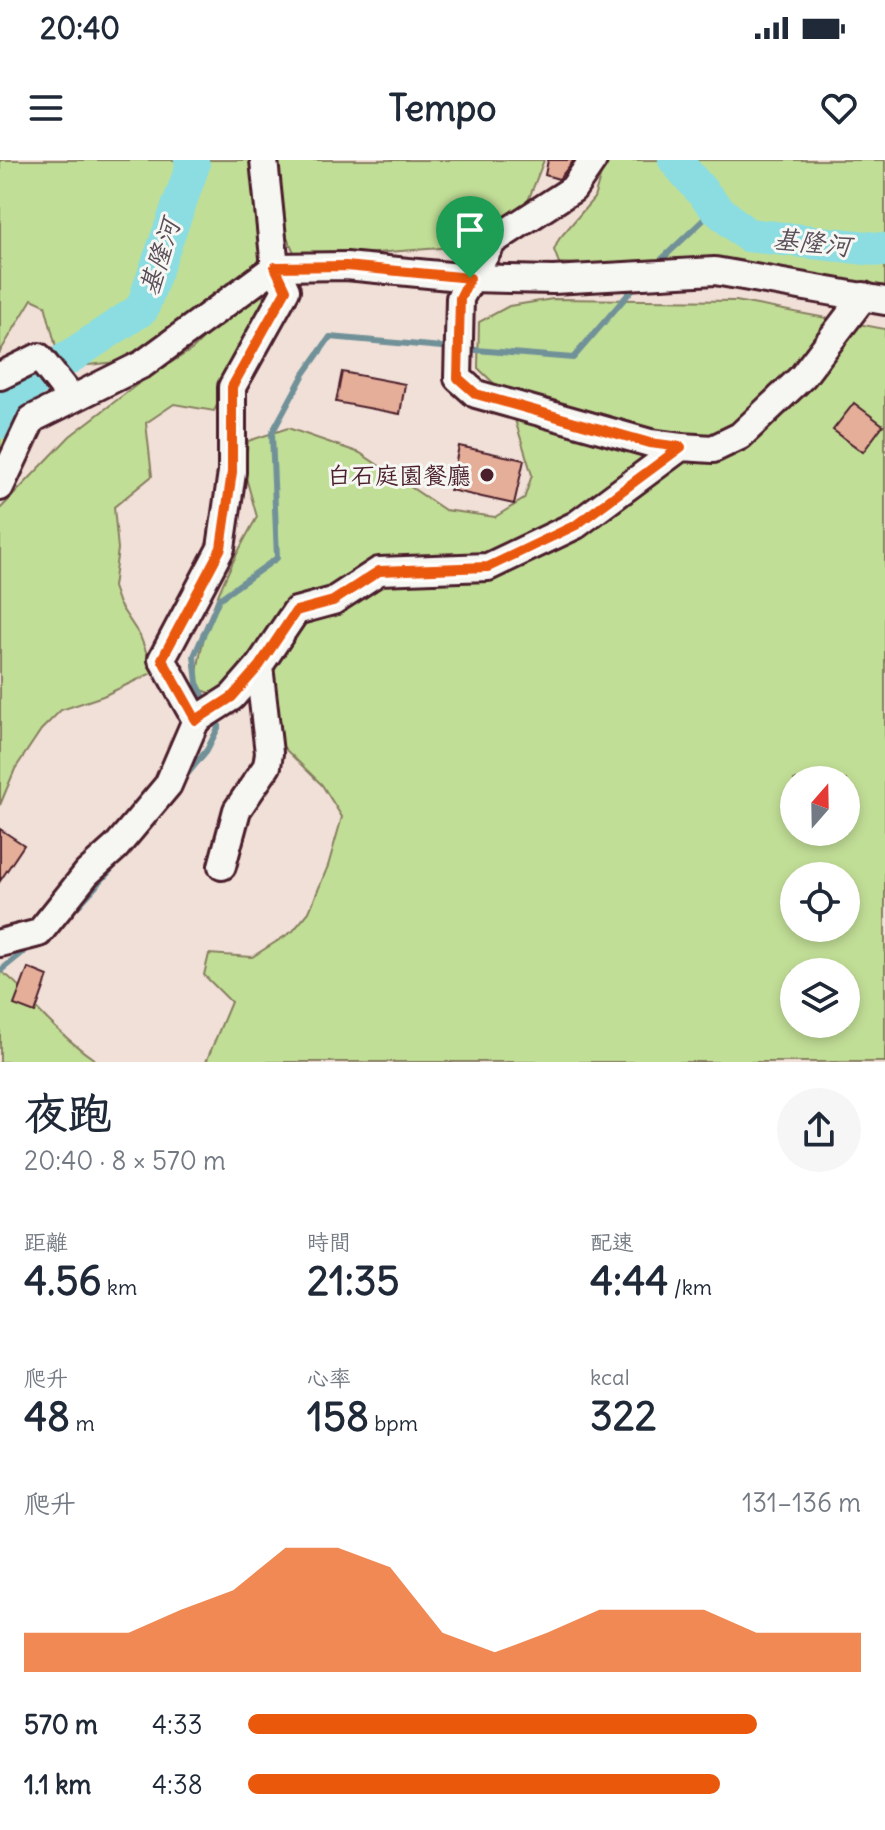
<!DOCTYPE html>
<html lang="zh-TW">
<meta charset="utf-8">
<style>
body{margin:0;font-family:Delius,"LXGW WenKai TC",sans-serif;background:#f6f6f7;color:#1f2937;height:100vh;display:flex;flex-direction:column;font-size:30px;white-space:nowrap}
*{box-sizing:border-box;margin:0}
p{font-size:26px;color:#747a83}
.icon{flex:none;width:44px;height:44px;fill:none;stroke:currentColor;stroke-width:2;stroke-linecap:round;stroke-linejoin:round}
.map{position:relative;height:902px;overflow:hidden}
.details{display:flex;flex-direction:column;background:#fff;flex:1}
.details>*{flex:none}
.needle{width:52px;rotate:20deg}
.fabs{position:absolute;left:780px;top:606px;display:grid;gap:16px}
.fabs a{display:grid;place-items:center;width:80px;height:80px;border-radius:50%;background:#fff;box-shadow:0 4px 12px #0003;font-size:40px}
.pin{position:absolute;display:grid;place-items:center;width:68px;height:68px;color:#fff;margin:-82px -34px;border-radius:50% 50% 50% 0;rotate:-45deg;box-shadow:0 0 8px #0007}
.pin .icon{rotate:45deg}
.round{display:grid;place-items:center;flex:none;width:84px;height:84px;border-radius:42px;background:#f6f6f7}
.head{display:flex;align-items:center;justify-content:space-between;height:136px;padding:0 24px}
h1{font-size:44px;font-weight:700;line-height:60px}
.stats{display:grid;grid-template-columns:repeat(3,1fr);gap:12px;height:136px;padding:8px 24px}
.stats div{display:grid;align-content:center}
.stats b{font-size:40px;font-weight:700}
.stats small{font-size:22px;font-weight:400}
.stats p{font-size:22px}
.chart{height:224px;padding:16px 24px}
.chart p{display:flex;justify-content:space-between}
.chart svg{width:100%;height:144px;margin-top:8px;fill:#ea580c;opacity:.7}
ul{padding:0 24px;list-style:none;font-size:26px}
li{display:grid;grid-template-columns:128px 96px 1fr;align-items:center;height:60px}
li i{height:20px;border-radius:10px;background:#ea580c}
.status{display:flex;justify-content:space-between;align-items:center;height:56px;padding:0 40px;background:#fff;direction:ltr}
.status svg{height:22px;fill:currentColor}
header{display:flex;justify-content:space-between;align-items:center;height:104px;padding:0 24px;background:#fff;font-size:36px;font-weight:700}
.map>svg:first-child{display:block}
</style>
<div class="status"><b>20:40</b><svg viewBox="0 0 49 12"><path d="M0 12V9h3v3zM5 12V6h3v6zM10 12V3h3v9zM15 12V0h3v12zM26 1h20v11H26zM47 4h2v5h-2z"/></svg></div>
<header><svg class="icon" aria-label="menu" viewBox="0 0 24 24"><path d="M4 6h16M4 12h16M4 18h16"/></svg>Tempo<svg class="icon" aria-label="heart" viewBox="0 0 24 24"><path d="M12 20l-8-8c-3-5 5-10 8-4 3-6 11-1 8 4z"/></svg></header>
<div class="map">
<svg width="885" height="902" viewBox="0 0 885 902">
<rect width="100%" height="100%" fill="#f1e0d7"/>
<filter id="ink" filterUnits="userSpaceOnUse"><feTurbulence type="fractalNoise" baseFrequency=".0125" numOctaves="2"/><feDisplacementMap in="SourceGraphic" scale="16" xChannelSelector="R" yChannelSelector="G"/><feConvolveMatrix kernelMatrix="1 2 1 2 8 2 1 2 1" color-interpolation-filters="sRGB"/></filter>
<g filter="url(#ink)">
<!-- green -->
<g fill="#c1de96" stroke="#867e60" stroke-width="2" fill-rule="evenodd">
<path d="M0,0h544l-20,51 -27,11 -31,24 -169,13 -13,-29 -20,29 -101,83 -46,20 -38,4 -23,-19 -11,-42 -13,-6 -32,53z"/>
<path d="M605,0h280v131l-75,-17 -90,-13 -91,5 -70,-3 -5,-13 5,-11 35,-41z"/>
<path d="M263,127l1,25 -50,99 -40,-7 -28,19 6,53 -38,31 4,42 -5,38 6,17 21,32 14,36 -51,24 -42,14 -20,20 -26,39 -15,36v-296l70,-73 73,-56 50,-31 31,-31z"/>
<path d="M553,139l183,2 149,28v733h-679l25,-60 -27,-27 5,-21 43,3 41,-26 16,-19 19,-46 14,-49 -20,-32 -41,-40 -22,-43 -26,-1 -37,-13c3,-60 31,-119 61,-171l-12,-43 3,-33 40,-13 72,25 85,57 50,7 29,-18 8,-24 -24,-78 -30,-29 1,-46 30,-16zM794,620h52v52h-52zM794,716h52v52h-52zM794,812h52v52h-52z"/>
<path d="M25,219l7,10v9l-17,24 -15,39v-73l17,-8z"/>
<path d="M0,811c18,10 26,26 40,41 18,19 37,36 58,50h-98z"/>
</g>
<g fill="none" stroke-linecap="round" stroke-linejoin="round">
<!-- stream -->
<g stroke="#719199" stroke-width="6">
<path d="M662,99l54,-51"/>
<path d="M476,190l97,8 58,-67"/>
<path d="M203,535l-6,-12 -3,-27 25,-57 58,-41 -5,-125 32,-59 26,-37 112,10"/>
<path d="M180,623l27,-33 12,-24"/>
<path d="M78,746l38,-42"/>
<path d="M0,811l32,-26"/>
</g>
<!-- river -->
<g stroke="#8bdde2" stroke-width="34">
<path d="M675,0l41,48 31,27 138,15"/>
<path d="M62,202l80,-53 51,-144 -2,-5"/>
<path d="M0,262l19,-32 18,-11"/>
</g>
</g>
<!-- building -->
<g fill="#e4ae99" stroke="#4a1f2b" stroke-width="2">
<path d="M548,0h26l-15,19 -14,-4z"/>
<path d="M342,212l63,12 -5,30 -64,-12z"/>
<path d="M854,243l29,22 -20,27 -30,-22z"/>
<path d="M459,286l65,14 -10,44 -64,-14z"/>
<path d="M0,669l24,16 -24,36z"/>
<path d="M28,808l20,8 -13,37 -21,-8z"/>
</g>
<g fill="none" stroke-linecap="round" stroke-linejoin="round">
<!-- minor casing -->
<g stroke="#4a1f2b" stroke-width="32">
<g id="minor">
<path d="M593,0l-20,29 -80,52 -33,57 -2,80 18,16 174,49 31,4"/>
<path d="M0,216l39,-19 33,42"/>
<path d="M0,327l32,-68 111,-55 132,-97 71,-1 124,12 83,2 162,-9 170,30"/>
<path d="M196,560l36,-23 27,-31 37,-55 37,-10 46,-30 109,-4 88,-42 105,-78 32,2 27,-13 63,-60 61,-80"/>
<path d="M222,706l15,-56 30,-44 2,-13 -10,-87"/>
<path d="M0,783l39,-10 48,-60 29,-26 52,-62 28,-65 -34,-61 59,-111 11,-76v-85l54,-97 -11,-23 -11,-107"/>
</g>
</g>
<!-- minor -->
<use href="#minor" stroke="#f6f6f2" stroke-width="26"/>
</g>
</g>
<g fill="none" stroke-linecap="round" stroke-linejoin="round" filter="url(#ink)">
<!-- route casing -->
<g stroke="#fff" stroke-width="16">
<path id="route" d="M346,106l124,12 -10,20 -2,80 18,16 174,49 31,4 -105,78 -88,42 -109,4 -46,30 -37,10 -37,55 -27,31 -36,23 -34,-61 59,-111 11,-76v-85l54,-97 -11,-23z"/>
</g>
<!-- route -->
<use href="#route" stroke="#ea580c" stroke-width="10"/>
</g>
<!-- markers -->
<circle fill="#4a1f2b" stroke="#f6f6f2" stroke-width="3" cx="487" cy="315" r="8"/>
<g text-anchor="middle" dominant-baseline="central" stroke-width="6" stroke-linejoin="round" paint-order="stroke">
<!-- poi labels -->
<g font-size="24" fill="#4a1f2b" stroke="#f6f6f2" text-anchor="end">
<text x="471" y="315">白石庭園餐廳</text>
</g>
<!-- water labels -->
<g font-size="26" font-style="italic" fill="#5a4e59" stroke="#f6f6f2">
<text transform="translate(812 82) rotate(6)">基隆河</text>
<text transform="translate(159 97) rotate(-72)">基隆河</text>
</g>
</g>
</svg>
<div class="fabs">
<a><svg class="needle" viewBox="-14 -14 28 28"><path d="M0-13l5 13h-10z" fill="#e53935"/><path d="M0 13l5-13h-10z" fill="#747a83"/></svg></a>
<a><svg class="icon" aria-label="locate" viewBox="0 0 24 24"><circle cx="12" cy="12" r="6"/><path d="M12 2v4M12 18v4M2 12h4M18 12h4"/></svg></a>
<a><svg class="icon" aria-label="layers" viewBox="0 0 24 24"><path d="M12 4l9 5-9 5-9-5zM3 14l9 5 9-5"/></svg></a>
</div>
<div class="pin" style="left:470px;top:118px;background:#1e9e55"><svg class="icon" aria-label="arrive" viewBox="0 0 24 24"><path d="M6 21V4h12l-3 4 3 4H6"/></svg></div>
</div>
<section class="details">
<div class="head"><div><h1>夜跑</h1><p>20:40 · 8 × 570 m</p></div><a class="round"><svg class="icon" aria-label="share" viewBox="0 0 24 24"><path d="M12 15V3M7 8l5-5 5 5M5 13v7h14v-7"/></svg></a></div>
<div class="stats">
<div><p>距離</p><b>4.56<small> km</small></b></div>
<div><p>時間</p><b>21:35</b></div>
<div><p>配速</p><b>4:44<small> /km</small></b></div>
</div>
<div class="stats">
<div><p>爬升</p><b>48<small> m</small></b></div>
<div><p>心率</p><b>158<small> bpm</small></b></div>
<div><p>kcal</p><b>322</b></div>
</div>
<div class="chart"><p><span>爬升</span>131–136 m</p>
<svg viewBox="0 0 160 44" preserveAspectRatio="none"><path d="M0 44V32L10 32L20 32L30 25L40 19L50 6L60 6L70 12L80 32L90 38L100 32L110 25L120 25L130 25L140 32L150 32L160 32V44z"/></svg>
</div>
<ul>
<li><b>570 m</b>4:33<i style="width:83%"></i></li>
<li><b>1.1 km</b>4:38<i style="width:77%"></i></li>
</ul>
</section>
